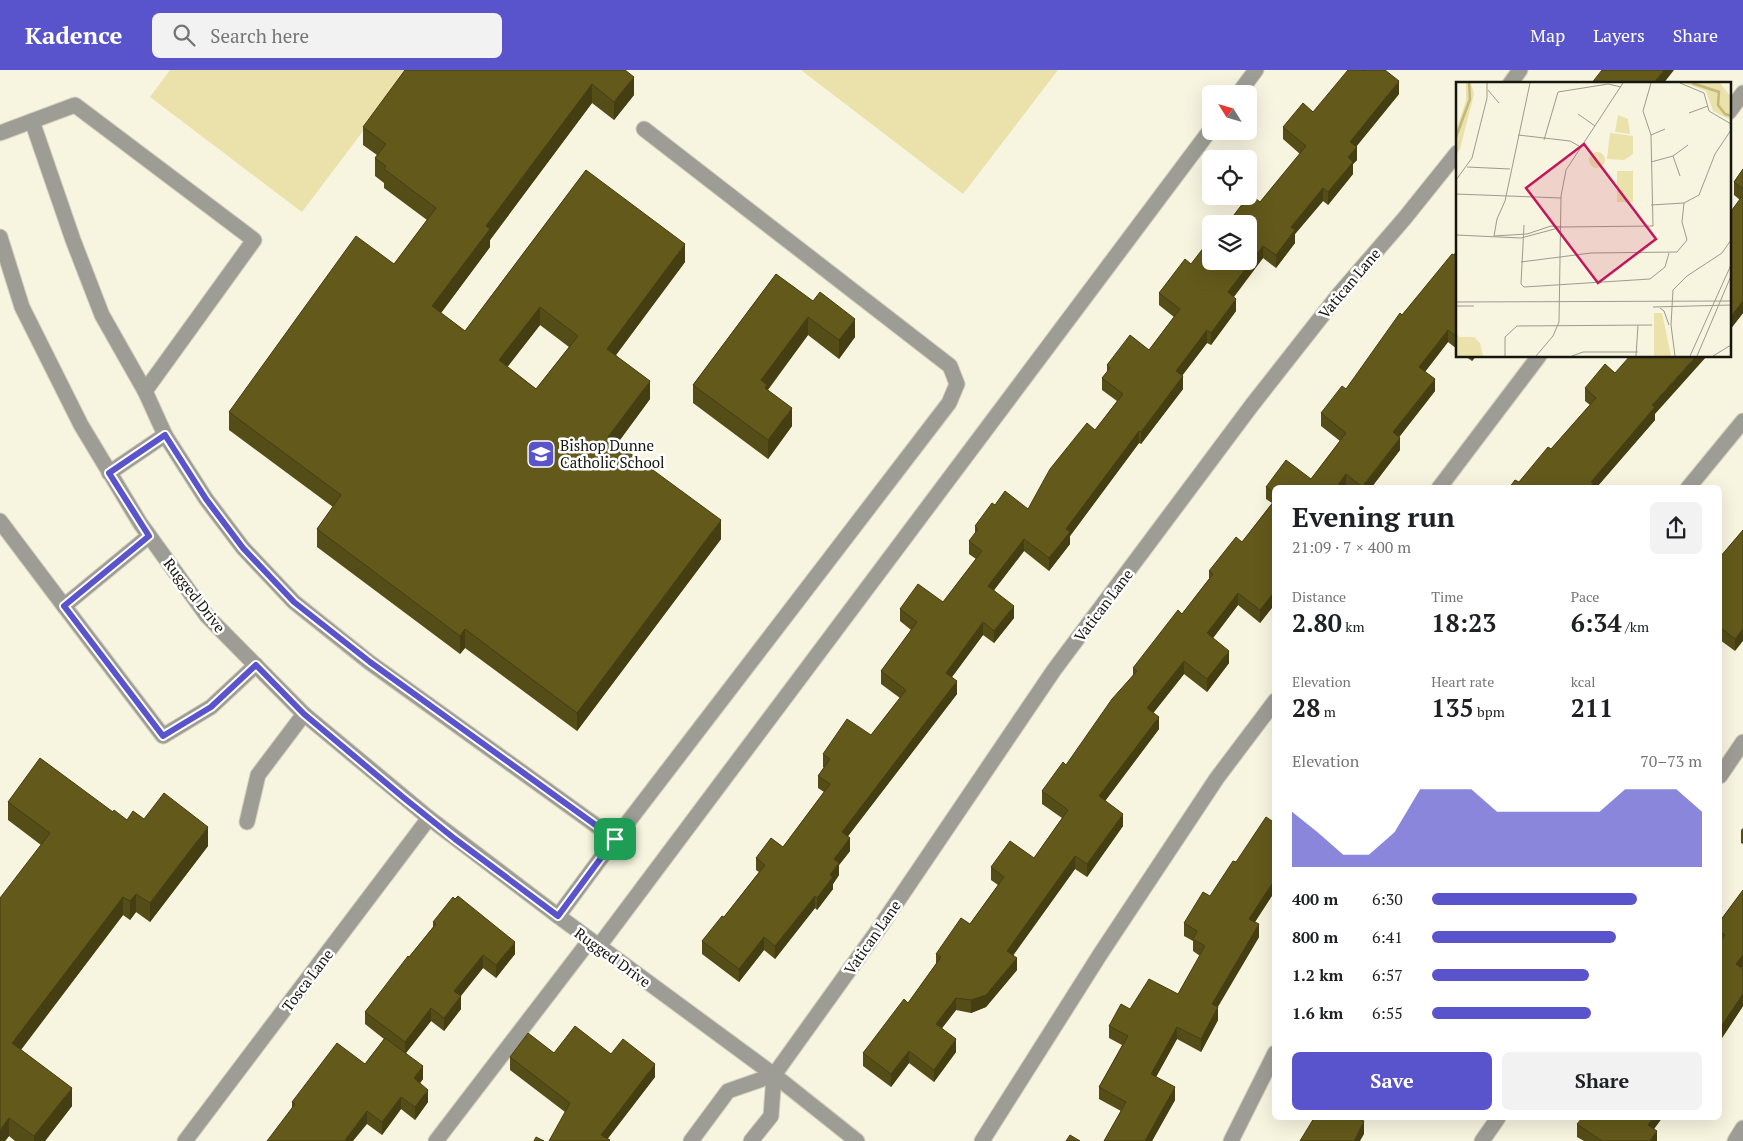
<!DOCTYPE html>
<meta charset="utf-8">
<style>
body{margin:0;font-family:"PT Serif",serif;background:#f2f2f2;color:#202124;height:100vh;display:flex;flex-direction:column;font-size:19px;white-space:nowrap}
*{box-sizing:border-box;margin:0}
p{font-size:16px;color:#757577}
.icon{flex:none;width:28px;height:28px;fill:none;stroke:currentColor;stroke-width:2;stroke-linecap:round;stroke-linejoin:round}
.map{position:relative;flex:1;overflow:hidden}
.panel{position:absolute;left:1272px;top:415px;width:450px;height:635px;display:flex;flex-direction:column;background:#fff;border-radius:8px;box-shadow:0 5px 20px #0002}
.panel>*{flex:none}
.needle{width:32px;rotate:307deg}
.buttons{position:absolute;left:1202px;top:15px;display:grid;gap:10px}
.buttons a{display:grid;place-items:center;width:55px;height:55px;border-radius:8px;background:#fff;box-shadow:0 5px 20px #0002;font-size:25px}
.pin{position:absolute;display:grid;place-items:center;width:42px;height:42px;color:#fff;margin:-21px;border-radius:10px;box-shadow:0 2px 8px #0006}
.round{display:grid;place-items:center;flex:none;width:52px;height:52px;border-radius:8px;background:#f2f2f2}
.summary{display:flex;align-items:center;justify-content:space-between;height:85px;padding:0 20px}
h1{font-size:28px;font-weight:700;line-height:38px}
.stats{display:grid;grid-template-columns:repeat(3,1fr);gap:8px;height:85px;padding:5px 20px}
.stats div{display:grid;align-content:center}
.stats b{font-size:25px;font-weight:700}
.stats small{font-size:14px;font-weight:400}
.stats p{font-size:14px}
.chart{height:140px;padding:10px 20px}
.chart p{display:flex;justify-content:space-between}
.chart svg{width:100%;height:90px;margin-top:5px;fill:#5954cc;opacity:.7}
.primary-button{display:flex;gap:10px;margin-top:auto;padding:10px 20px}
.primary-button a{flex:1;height:58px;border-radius:8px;background:#5954cc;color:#fff;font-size:20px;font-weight:700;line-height:58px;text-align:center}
.primary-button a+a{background:#f2f2f2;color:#202124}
ul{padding:0 20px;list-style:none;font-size:16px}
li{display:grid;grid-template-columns:80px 60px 1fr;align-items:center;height:38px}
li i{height:12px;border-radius:6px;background:#5954cc}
header{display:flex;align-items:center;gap:30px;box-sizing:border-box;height:70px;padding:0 25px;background:#5954cc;color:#fff}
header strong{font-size:24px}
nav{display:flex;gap:28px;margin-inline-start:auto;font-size:18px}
.search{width:350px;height:45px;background:#f2f2f2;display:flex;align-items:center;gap:12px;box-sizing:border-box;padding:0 18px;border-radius:8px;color:#757577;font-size:19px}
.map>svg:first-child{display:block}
</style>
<header>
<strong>Kadence</strong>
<div class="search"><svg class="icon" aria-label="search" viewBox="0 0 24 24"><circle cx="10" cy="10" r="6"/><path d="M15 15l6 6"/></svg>Search here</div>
<nav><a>Map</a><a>Layers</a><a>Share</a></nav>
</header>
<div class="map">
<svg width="1743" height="1071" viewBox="0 0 1743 1071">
<rect width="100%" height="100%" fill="#f7f4df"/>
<!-- green -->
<g fill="#eae1ab">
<path d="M170,0h239l-107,142 -152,-115z"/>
<path d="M801,0h257l-95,124z"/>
</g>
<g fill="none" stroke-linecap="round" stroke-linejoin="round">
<!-- minor casing -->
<g stroke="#d3d0be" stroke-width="17">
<g id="minor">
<path d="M1510,14l10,-14"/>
<path d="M1238,24l18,-24"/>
<path d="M1729,42l14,-19"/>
<path d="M32,51l41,119 29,75 43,76 20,44 41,64 37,49 51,54 75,60 246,177 334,-436 8,-19 -7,-18 -306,-237"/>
<path d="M0,63l75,-28 179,135 -109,151"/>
<path d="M0,167l22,70 59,118 59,98 67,93 97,98 125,104 129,98 216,159 83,66"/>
<path d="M109,403l56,-38"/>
<path d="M1439,418l100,-132"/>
<path d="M1688,418l55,-67"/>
<path d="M0,451l64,85 85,-70"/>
<path d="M64,536l99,130 48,-29 45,-42"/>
<path d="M1720,706l23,-34"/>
<path d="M247,752l11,-47 46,-61"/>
<path d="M558,846l57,-77"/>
<path d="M599,876l612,-817"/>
<path d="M185,1071l244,-323"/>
<path d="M436,1071l154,-201"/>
<path d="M691,1071l37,-50 46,-16"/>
<path d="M751,1071l20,-25 3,-41 104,-145 176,-260 198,-265 88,-112 64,-74 53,-66"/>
<path d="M982,1071l119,-188 116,-175 58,-77"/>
<path d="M1231,1071l44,-88"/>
<path d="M1482,1071l16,-23"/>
<path d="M1735,1071l8,-13"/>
</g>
</g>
<!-- minor -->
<use href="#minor" stroke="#9e9d95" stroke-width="15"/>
</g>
<!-- wall -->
<g fill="#554d17" fill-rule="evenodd">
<path d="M625,0l9,25 -20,25 -22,-17 -102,137v7l-49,66 24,18 121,-161 99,92 -69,93 34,44 -33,45 104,95 -144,192 -112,-83 -5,6 -143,-107v-18l16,-22 -104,-77v-18l165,-148 33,-44 -43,-32v-5l-9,-7v-18l2,-3 -14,-10v-18zM540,255l29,22 -33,42 -29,-22z"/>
<path d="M1399,24l-43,53 1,13 -4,4v10l-25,31 -5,-4 -28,33v9l-19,25 -13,-10 -29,39 2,14 -25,34 -4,-2 -25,33 1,13 -42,55 -2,-1 -69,93v8l-21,27 -25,-20 -30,39 20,28 -20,25 -11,-8 -31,42 5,17 -109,142 2,15 -11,14v10l-6,9v5l-16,21 -2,-2 -40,51 -11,-9 -25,32 -37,-28v-13l22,-24 35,-45 -3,-2v-12l27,-11 41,-55 -6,-4v-12l6,-9h-1v-13l48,-19 29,-37 -19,-14v-13l30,-41 -11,-9v-12l43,-7 33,-43 -7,-5v-13l6,-7v-8l20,-21 33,4 67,-79 22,-29 -15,-11v-12l5,-5v-8l42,-15 25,-33 -15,-12v-12l32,-29 20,-3 89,-107 -17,-15v-12l30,-15z"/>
<path d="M1743,99v144l-14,18v-117l11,-14 -6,-5v-13z"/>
<path d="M1457,181v98l-9,-7 -23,30 10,19 -36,46 1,13 -29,38h-24l-1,-1 -71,1v116l-15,19 -22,-18 -25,33 16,25 -22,29 -23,-18 -31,39 6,16 -54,72 18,25 -36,51 -12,-8 -62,86 4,15 -31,37 -15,6 -15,-3 -14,18 14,24 -22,30 -25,-19 -18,24 -28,-21v-13l45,-50 28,-39v-10l34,-30 28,-39 -7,-5v-13l43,-9 28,-40 -20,-14v-13l24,-26 67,-90v-7l49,-54 27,-35v-8l33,-29 30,-39 -6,-4v-12l45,-8 29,-38 -19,-15v-13l25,-24 56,-74z"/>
<path d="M776,204l79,63 -16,22 -31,-24 -40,55 24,36 -24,33 -75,-56v-18z"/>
<path d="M1465,286h11l-4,5z"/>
<path d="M1585,318l70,26v6l-59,68h-87l10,-6 32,-33 39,-44 -5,-4z"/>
<path d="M1743,460l-8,121 -15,-11v-83z"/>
<path d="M8,732l105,10 14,8 17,-1 64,27 -58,76 -14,-10 -6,8 -7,-5 -102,135 51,56 -27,35h-30l-6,-5 -4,5h-5l41,-296 -33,-25z"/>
<path d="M1743,758v16l-2,-1v-13z"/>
<path d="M1743,820v77l-1,1 1,1v37l-23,35v-120z"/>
<path d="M1275,821l-20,31 4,15 -42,70 1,13 -17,32 -24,-13 -21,38 19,23 -23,41h-48l17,-30 -22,-12v-12l23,-42 -13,-7v-12l21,-17 48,-15 22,-38 -7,-5v-10l-9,-5v-13l26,-27z"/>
<path d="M433,852l82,32 -19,24 -13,-10 -22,28v13l-17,22 -13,-10 -25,32 17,26 -3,4 8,19 -13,18 -14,-11 -19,26 -15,-11 -75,-16v-6l73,-38 19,-25 -19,-15v-12l68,-85z"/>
<path d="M554,983l57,1 44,23 -48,62 3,2 -45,-29 -55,-42v-13z"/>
<path d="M1662,1048l-8,11 3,12h-73l-7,-4v-13z"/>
</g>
<!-- shaded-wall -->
<g fill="#453e13">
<path d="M1664,0h10l-11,14h-10z"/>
<path d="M634,7v18l-20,25v-18z"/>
<path d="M1399,11v13l-49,60v-12z"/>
<path d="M592,14v19l-102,137v7l-58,78v-19l54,-80z"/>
<path d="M1357,77v13l-4,4v10l-25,31v-13l20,-35z"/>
<path d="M1323,118v13l-28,33v9l-19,25v-13l15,-28z"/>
<path d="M685,174v18l-78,105v-18z"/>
<path d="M1263,176v12l-35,46v-12z"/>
<path d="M1236,229v12l-25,34v-12z"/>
<path d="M1743,231v12l-14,18v-12z"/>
<path d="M540,237v18l-41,53v-18z"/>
<path d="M808,247v18l-41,55 -6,-10z"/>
<path d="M855,249v18l-16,22v-19z"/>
<path d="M1207,260v13l-31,40v-12z"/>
<path d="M1448,260v12l-29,37v-12z"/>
<path d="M1472,286h4l-4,5z"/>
<path d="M1696,286h11l-52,58v6l-59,68h-7l2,-6 61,-77z"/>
<path d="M1183,306v13l-42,55v-12z"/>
<path d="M1435,309v12l-42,54v-13z"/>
<path d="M650,311v18l-42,57v-19z"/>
<path d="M792,338v18l-24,33v-19z"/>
<path d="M1139,361v12l-69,93v8l-21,27v-13l17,-29z"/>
<path d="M1400,368v12l-29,38h-9z"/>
<path d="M1346,404v14h-10z"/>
<path d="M721,450v19l-144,192v-18z"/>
<path d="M1024,469v12l-36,47v-12z"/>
<path d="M1275,521v13l-15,19v-13z"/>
<path d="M1238,523v12l-31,41v-13z"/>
<path d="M1014,536v12l-20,25v-12z"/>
<path d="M983,552v13l-37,50v-12z"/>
<path d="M1743,558v13l-8,10v-12z"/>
<path d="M465,559v19l-5,6v-18z"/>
<path d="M1229,581v12l-22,29v-13z"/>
<path d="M1184,591v13l-37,47v-13z"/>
<path d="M957,611v13l-115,150v-12z"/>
<path d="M1159,647v12l-60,80v-13z"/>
<path d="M1123,744v12l-36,51v-13z"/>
<path d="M208,757v19l-58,76v-19z"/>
<path d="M850,768v13l-11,14v10l-6,9v5l-16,21v-12l13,-23 4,-16z"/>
<path d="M1075,786v13l-68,95v-13z"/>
<path d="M1275,809v12l-26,40v-12z"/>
<path d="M136,824v18l-6,8v-19z"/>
<path d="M815,826v12l-40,51v-13z"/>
<path d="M123,827v18l-111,146v-18z"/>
<path d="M1259,854v13l-47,80v-13z"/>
<path d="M764,867v13l-25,32v-13z"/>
<path d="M515,872v12l-19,24v-13z"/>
<path d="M483,885v13l-29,36v-13z"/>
<path d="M1743,885v12l-7,10v-13z"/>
<path d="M1017,888v12l-31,37 -15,6v-13z"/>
<path d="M1743,924v12l-23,35v-13z"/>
<path d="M461,926v13l-17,22v-13z"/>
<path d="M956,928v12l-20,26v-12z"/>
<path d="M1218,937v13l-17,32v-13z"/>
<path d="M431,938v13l-26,33v-12z"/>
<path d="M1177,957v12l-26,47v-12z"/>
<path d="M956,969v13l-22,30v-12z"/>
<path d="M909,981v12l-18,24v-13z"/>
<path d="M655,994v13l-49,64 -5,-6z"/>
<path d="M423,996v13l-9,12v-13z"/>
<path d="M1175,1017v13l-23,41h-7z"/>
<path d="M72,1018v18l-27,35h-11v-5z"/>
<path d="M428,1020v12l-13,18v-13z"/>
<path d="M401,1027v12l-19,26v-13z"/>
<path d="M367,1041v13l-14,17h-9z"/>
<path d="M9,1048v18l-4,5h-5v-11z"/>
<path d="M1653,1048h9l-14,19v-12z"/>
<path d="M1364,1051v13l-4,7h-6z"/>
<path d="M1657,1061v10h-7z"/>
</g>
<!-- building -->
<g fill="#63591b" stroke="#453e13" fill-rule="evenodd">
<path d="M405,0h220l9,7 -20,25 -22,-18 -106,142 4,3 -58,77 33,25 121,-161 99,74 -78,105 43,32 -42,56 113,83 -144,193 -112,-84 -5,7 -143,-107 24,-34 -112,-83 127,-176 38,28 42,-56 -52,-39 2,-3 -11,-8 11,-14 -23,-17zM540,237l38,29 -42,53 -37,-29z"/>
<path d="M1348,0h15l1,1 1,-1h20l14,11 -49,61 7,5 -9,10 5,5 -25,30 -5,-4 -32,39 4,3 -19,25 -13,-9 -35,46 8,7 -25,34 -4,-3 -31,41 7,5 -42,56 -2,-1 -73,98 4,3 -21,26 -25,-19 -36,47 26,20 -20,25 -11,-9 -37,51 11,8 -115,151 8,6 -16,21 5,4 -9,12 3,2 -16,21 -2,-2 -40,50 -11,-9 -25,32 -37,-28 20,-25 2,1 41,-52 -9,-7 15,-20 12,9 47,-63 -12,-8 12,-17 -7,-5 24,-35 24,16 35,-45 -25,-19 36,-49 -17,-13 18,-25 25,18 39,-51 -13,-10 9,-12 -3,-3 17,-23 3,2 10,-14 23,18 22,-40 37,-46 8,7 28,-36 -21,-16 8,-10 -3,-3 23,-30 19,15 31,-41 -21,-16 26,-34 6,5 20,-26v23h38v-37h-22l23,-30 10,8 46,-56 -23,-19 20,-24 10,9z"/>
<path d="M1602,0h62l-11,14h-62z"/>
<path d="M1743,99v20l-9,-7z"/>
<path d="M1743,125v106l-14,18v-105z"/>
<path d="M1457,181v86l-9,-7 -29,37 16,12 -42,53 7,6 -38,49 -16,-13 -10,14h-61v5l-9,-6 20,-27 25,19 35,-46 -25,-20 21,-27 4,3 54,-76 2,2 50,-61 2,1z"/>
<path d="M776,204l37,27 7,-9 35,27 -16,21 -31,-23 -47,63 6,5 -2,3 27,20 -24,32 -75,-55z"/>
<path d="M1630,286h66l-44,49 3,2 -64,75 2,1 -4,5h-80l6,-8 4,2 29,-35 3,2 45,-51 -11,-10 20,-24 10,9z"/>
<path d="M1275,430v91l-15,19 -22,-17 -31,40 22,18 -22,28 -23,-18 -37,47 12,9 -60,79 24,18 -36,50 -12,-8 -68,95 10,7 -31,37 -15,5 -15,-2 -20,26 20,15 -22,31 -25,-19 -18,23 -28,-21 41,-54 4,4 33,-46 -5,-3 25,-36 9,6 34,-47 -13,-10 19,-26 24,17 34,-48 -26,-19 21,-29 3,3 46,-66 25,-28 -4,-3 45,-58 4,4 31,-40 -4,-3 27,-34 6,5z"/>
<path d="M1743,460v98l-8,11 -15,-12v-70z"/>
<path d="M40,688l73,54 1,-2 13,10 6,-9 11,8 20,-26 44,34 -58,76 -14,-9 -6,7 -7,-4 -111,146 60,45 -38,48 -25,-18 -9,12v-232l50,-65 -42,-31z"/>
<path d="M1266,747l9,6v56l-26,40 10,5 -47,80 6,3 -17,32 -24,-12 -26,47 24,13 -30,54h-41l22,-39 -27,-15 29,-51 -19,-10 12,-22 9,5 19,-30 29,15 27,-48 -12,-7 4,-8 -13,-8 19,-31 7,4 23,-35 3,1z"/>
<path d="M1743,820v65l-7,9 7,5v25l-23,34v-86l5,-7 -5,-3v-11z"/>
<path d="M458,826l57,46 -19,23 -13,-10 -29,36 7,5 -17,22 -13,-10 -26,34 -40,-30 43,-56 1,1 27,-33 -3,-2 20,-25 2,2z"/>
<path d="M575,956l36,28 12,-15 32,25 -54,71 9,5 -1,1h-60l21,-38 -60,-46 18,-24 26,20z"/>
<path d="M385,968l38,28 -9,12 14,12 -13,17 -14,-10 -19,25 -15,-11 -23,30h-77l28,-37 -3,-2 45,-59 28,21z"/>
<path d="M1314,1048h43l7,3 -10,20h-54z"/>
<path d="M1582,1048h71l-5,7 9,6 -7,10h-48l-25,-17z"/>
<path d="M1070,1065l10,6h-14z"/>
<path d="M536,1067l8,4h-10z"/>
</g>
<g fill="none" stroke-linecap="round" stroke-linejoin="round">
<!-- route casing -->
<g stroke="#fff" stroke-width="10">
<path id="route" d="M165,365l41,64 37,49 51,54 76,60 245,177 -57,77 -103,-77 -51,-41 -100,-84 -48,-49 -45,42 -48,29 -99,-130 85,-70 -40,-63z"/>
</g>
<!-- route -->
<use href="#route" stroke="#5954cc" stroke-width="6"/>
</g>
<!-- icons -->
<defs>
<g id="school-square" transform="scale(1.4375)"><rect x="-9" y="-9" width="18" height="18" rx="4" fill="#5954cc" stroke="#fff"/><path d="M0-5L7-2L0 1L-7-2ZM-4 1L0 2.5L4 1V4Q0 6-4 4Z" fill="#fff"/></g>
</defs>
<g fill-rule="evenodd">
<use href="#school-square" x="541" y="384"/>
</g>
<g text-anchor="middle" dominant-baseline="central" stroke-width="5" stroke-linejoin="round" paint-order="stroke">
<!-- street labels -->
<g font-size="15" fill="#16150e" stroke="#fff">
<text transform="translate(1349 213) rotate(-50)">Vatican Lane</text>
<text transform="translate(195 525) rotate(52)">Rugged Drive</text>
<text transform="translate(1103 535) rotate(-53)">Vatican Lane</text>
<text transform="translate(872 867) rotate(-55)">Vatican Lane</text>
<text transform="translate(613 887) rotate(36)">Rugged Drive</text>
<text transform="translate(307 910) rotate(-53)">Tosca Lane</text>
</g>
<!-- poi labels -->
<g font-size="15" fill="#16150e" stroke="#fff" text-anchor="start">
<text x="560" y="375">Bishop Dunne<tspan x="560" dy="17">Catholic School</tspan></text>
</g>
</g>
<!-- overview -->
<g transform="translate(1456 12)">
<rect width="275" height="275" fill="#f7f4df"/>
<path d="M162,33l10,4 2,15 -15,-2zM154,51l23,3v18l-9,6 -17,-1zM133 78a8 8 0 1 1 16 0a8 8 0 1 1-16 0ZM161,89h16v31h-16zM0,250l3,5h15l6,6 3,13h-27z" fill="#eae1ab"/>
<path d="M10,1h5l3,11 -14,55 -4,6v-25l10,-29zM198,231h8l9,43h-17z" fill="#eae1ab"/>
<path d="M229,1h35l11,14v23l-18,-9 -7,-20z" fill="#eae1ab"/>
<path fill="none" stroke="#c2b87a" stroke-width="2.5" d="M236,1l27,9 -1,13 7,9 6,2M0,55l14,-38 -1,-16"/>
<path fill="none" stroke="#9d9b8b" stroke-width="1" d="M224,1l24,10 5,18 22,13M32,8l11,13M233,31l19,-7M122,32l17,12M62,53l52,6 9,5M195,53l14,-6M88,58l14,-48 50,-8 13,3M217,74l7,20M195,80l22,-6 15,-11M11,85l43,2M0,98l16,-22 15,-60v-15M0,112l105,4M195,123l33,-2 15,-8 16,-41 16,-24M68,143l-3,59 3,3 126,-8 15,-12 4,-14M0,153l65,3 41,-11 91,-1 -2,-91 -8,-24 8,-28M38,154l3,-17 8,-18 25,-118M38,154l33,-2 24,-8 11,1M65,180l70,-9 86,-1 10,-12 -5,-18 2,-19M0,220l275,-1M0,224h18M197,225l78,-2M204,226l4,3 5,14M49,274v-19l12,-11 135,-1M80,274l17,-20 6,-14 2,-126 5,-26 57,-87M116,274l11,-4h55M180,274l2,-31M219,274l-4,-31 2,-35 14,-14 35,-23 9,-13M234,274l41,-91M241,274l34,-80M257,274l18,-11"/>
<path fill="#c2185b" fill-opacity="0.15" stroke="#c2185b" stroke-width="2.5" d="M128,62l72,95 -58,44 -72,-95z"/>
<rect width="275" height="275" fill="none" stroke="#16150e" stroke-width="2.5"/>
</g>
</svg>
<div class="buttons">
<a><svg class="needle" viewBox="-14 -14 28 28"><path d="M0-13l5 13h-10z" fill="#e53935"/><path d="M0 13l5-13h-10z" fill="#757577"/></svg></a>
<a><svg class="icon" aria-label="locate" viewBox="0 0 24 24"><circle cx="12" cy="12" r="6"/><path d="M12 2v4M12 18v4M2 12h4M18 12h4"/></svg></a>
<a><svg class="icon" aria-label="layers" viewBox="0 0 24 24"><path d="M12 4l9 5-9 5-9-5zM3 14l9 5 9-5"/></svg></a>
</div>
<div class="pin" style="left:615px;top:769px;background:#1e9e55"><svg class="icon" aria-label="arrive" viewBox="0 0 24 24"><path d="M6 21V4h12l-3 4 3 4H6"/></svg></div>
<section class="panel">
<div class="summary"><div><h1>Evening run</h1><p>21:09 · 7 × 400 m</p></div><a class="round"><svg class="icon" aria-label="share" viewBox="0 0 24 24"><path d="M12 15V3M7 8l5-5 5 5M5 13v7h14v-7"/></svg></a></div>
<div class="stats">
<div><p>Distance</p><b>2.80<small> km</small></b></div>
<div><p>Time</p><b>18:23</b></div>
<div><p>Pace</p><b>6:34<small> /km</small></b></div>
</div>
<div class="stats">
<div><p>Elevation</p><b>28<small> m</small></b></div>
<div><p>Heart rate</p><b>135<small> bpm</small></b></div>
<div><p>kcal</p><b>211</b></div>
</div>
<div class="chart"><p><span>Elevation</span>70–73 m</p>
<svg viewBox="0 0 160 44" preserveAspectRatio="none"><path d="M0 44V17L10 27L20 38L30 38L40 27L50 6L60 6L70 6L80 17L90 17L100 17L110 17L120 17L130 6L140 6L150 6L160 17V44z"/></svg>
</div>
<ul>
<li><b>400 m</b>6:30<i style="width:76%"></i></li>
<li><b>800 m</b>6:41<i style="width:68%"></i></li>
<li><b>1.2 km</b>6:57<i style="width:58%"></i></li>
<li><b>1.6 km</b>6:55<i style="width:59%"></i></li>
</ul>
<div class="primary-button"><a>Save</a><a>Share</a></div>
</section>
</div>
